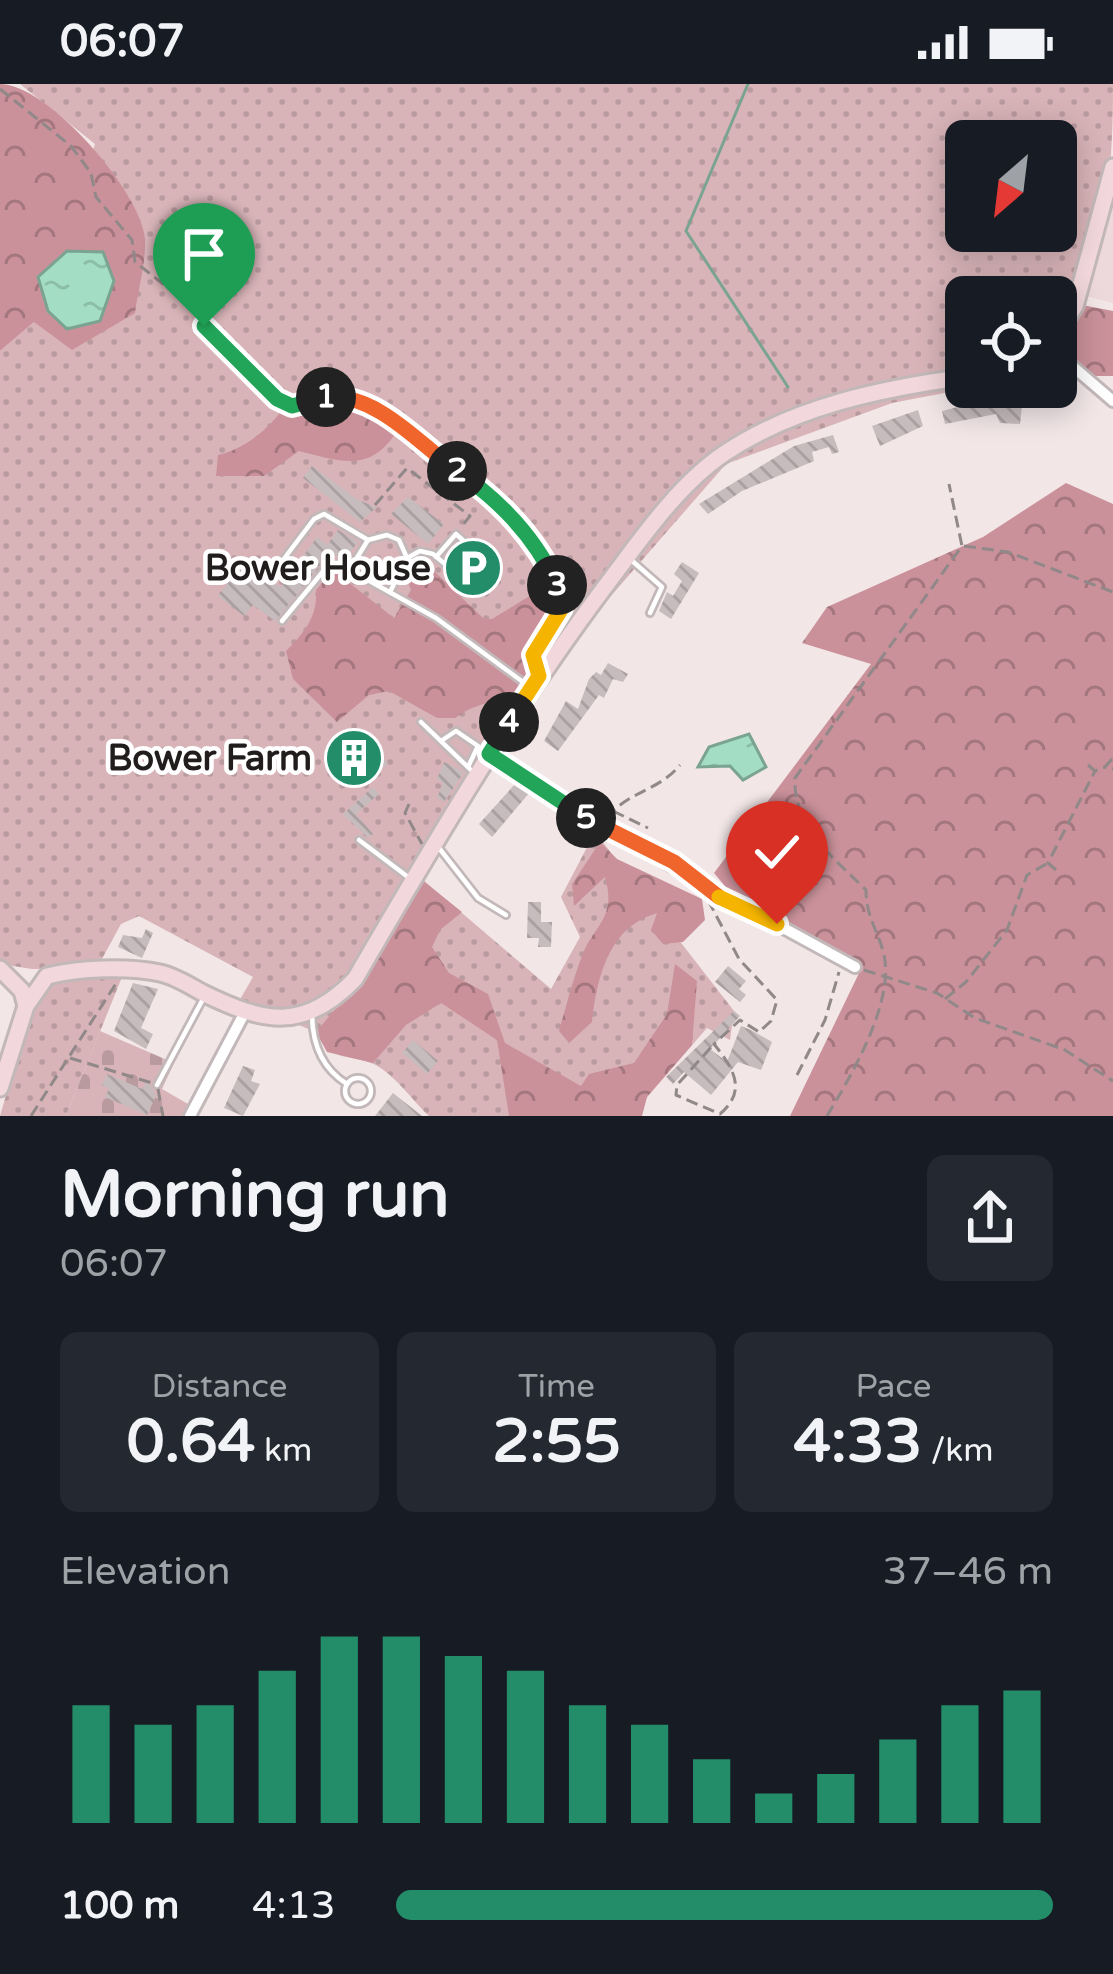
<!DOCTYPE html>
<meta charset="utf-8">
<style>
body{margin:0;font-family:"Varela Round",sans-serif;background:#242831;color:#f1f3f6;height:100vh;display:flex;flex-direction:column;font-size:45px;white-space:nowrap}
*{box-sizing:border-box;margin:0}
p{font-size:39px;color:#9ea1a6}
.icon{flex:none;width:66px;height:66px;fill:none;stroke:currentColor;stroke-width:2;stroke-linecap:round;stroke-linejoin:round}
.map{position:relative;height:1032px;overflow:hidden}
.panel{display:flex;flex-direction:column;background:#171b24;flex:1}
.panel>*{flex:none}
.needle{width:78px;rotate:208deg}
.tools{position:absolute;left:945px;top:36px;display:grid;gap:24px}
.tools a{display:grid;place-items:center;width:132px;height:132px;border-radius:18px;background:#171b24;box-shadow:0 6px 30px #0003;font-size:60px}
.pin{position:absolute;display:grid;place-items:center;width:102px;height:102px;color:#fff;margin:-123px -51px;border-radius:50% 50% 50% 0;rotate:-45deg;box-shadow:0 0 12px #0007}
.pin .icon{rotate:45deg}
.km{position:absolute;width:60px;height:60px;margin:-30px;border-radius:50%;background:#222;color:#fff;font-size:33px;line-height:60px;text-align:center}
.round{display:grid;place-items:center;flex:none;width:126px;height:126px;border-radius:18px;background:#242831}
.headline{display:flex;align-items:center;justify-content:space-between;height:204px;padding:0 60px}
h1{font-size:66px;font-weight:700;line-height:90px}
.figures{display:grid;grid-template-columns:repeat(3,1fr);gap:18px;height:204px;padding:12px 60px}
.figures div{display:grid;align-content:center;border-radius:18px;background:#242831;text-align:center}
.figures b{font-size:60px;font-weight:700}
.figures small{font-size:33px;font-weight:400}
.figures p{font-size:33px}
.chart{height:336px;padding:24px 60px}
.chart p{display:flex;justify-content:space-between}
.chart svg{width:100%;height:216px;margin-top:12px;stroke:#238d6a;stroke-width:6}
ul{padding:0 60px;list-style:none;font-size:39px}
li{display:grid;grid-template-columns:192px 144px 1fr;align-items:center;height:90px}
li i{height:30px;border-radius:15px;background:#238d6a}
.status{display:flex;justify-content:space-between;align-items:center;height:84px;padding:0 60px;background:#171b24;direction:ltr}
.status svg{height:33px;fill:currentColor}
.map>svg:first-child{display:block}
</style>
<div class="status"><b>06:07</b><svg viewBox="0 0 49 12"><path d="M0 12V9h3v3zM5 12V6h3v6zM10 12V3h3v9zM15 12V0h3v12zM26 1h20v11H26zM47 4h2v5h-2z"/></svg></div>
<div class="map">
<svg width="1113" height="1032" viewBox="0 0 1113 1032">
<defs>
<pattern id="grass-dots" width="8" height="8" patternUnits="userSpaceOnUse" patternTransform="scale(3)"><rect width="8" height="8" fill="#d8b4b8"/><path d="M2 2h.1M6 6h.1" fill="none" stroke="#b99a9e" stroke-width="1.8" stroke-linecap="round"/></pattern>
<pattern id="forest-crowns" width="20" height="18" patternUnits="userSpaceOnUse" patternTransform="scale(3)"><rect width="20" height="18" fill="#ca919a"/><path d="M2 6a3 3 0 1 1 6 0M12 15a3 3 0 1 1 6 0" fill="none" stroke="#a4767d"/></pattern>
<pattern id="cemetery-stones" width="16" height="16" patternUnits="userSpaceOnUse" patternTransform="scale(3)"><rect width="16" height="16" fill="#d8b4b8"/><path d="M2 7V4a2 2 0 0 1 4 0v3zM10 15v-3a2 2 0 0 1 4 0v3z" fill="#b99a9e"/></pattern>
<pattern id="water-ripples" width="26" height="14" patternUnits="userSpaceOnUse" patternTransform="scale(3)"><rect width="26" height="14" fill="#a2ddc4"/><path d="M2 4q2-2 4 0t4 0M15 11q2-2 4 0t4 0" fill="none" stroke="#8bbda8"/></pattern>
<pattern id="building-back-hatch" width="6" height="6" patternUnits="userSpaceOnUse" patternTransform="scale(3)"><rect width="6" height="6" fill="#c6bbbd"/><path d="M-1 5l2 2M0 0l6 6M5-1l2 2" fill="none" stroke="#aaa0a2"/></pattern>
</defs>
<rect width="100%" height="100%" fill="#f2e6e7"/>
<!-- built -->
<path fill="#edd8db" d="M1113,111v108l-27,-7z"/>
<!-- grass -->
<g fill="url(#grass-dots)" fill-rule="evenodd">
<path d="M20,0h1093c0,99 -8,175 -57,264v-51h-90v90h10l-84,16 -166,61 -137,157 -103,151 -64,107 129,110 29,-52 -19,-40 34,-65 139,179 -4,29 -23,-12 -60,69 -6,19h-212c-16,-15 -38,-46 -58,-53 -28,-10 -39,-1 -55,-31l-77,-31 14,-24 -114,-61 -18,8 -24,44 -65,1 -32,-5v-613l34,-29 61,-178zM966,57h90v90h-90z"/>
<path d="M122,893l-56,139h-66l39,-135z"/>
</g>
<!-- forest -->
<g fill="url(#forest-crowns)">
<path d="M0,0c48,0 142,109 145,155 1,24 -7,51 -10,74l-63,37 -38,-28 -34,29z"/>
<path d="M1082,221l31,6v65h-57v-29z"/>
<path d="M325,309h39l39,28c-28,52 -55,43 -104,30l-35,25h-48l2,-21c27,-6 54,-28 68,-51z"/>
<path d="M1066,399l47,21v612h-323l71,-147 -126,-71 -21,-25 157,-209 -69,-21 25,-36 156,-70z"/>
<path d="M413,483l20,3 50,48 9,1 49,-30 16,2 15,21 -58,81c-21,11 -40,10 -59,25h-18l-48,-27 -20,4 -32,27 -44,-43 -7,-28c18,-18 32,-35 30,-61l17,-20 61,48 17,-28 -4,-10z"/>
<path d="M600,758l17,17 85,40 3,21 -22,22 -20,2 -12,-14 6,-17c-48,14 -60,63 -65,109l-23,21 -10,-12c7,-24 14,-52 23,-75 12,-32 35,-37 23,-79l-31,29 -2,-22z"/>
<path d="M422,796l40,32 -22,18 -8,17 17,26 39,21 17,49 76,43 8,-12 45,-11 33,-49 8,-50 22,17 -5,64 -45,52 -5,19h-133l-12,-76 -56,-37 -35,22 -33,38 -46,-11 -11,-20 38,-45z"/>
</g>
<!-- cemetery -->
<path fill="url(#cemetery-stones)" d="M100,947l74,32 -12,26 26,15 -5,12h-117z"/>
<!-- water -->
<g fill="url(#water-ripples)" stroke="#7ba392" stroke-width="3">
<path d="M67,167l36,1 11,29 -14,40 -33,8 -19,-18 -10,-34z"/>
<path d="M749,650l17,33 -23,13 -13,-14 -32,1 11,-20z"/>
</g>
<g fill="none" stroke-linecap="round" stroke-linejoin="round">
<!-- stream -->
<path stroke="#7ba392" stroke-width="3" d="M748,0l-62,147 102,156"/>
</g>
<!-- building -->
<g fill="url(#building-back-hatch)">
<path d="M997,313l9,1v7l16,1 -2,18 -20,-1 -4,-9 -51,10 -3,-13z"/>
<path d="M918,326l5,16 -43,20 -8,-20z"/>
<path d="M833,351l6,17 -7,2 -3,-7 -17,5 2,9 -72,30 -34,23 -9,-10 95,-58z"/>
<path d="M312,382l46,34 19,7 -17,15 -57,-44z"/>
<path d="M408,413l36,27 -16,20 -37,-30z"/>
<path d="M338,446l20,12 -13,17 -15,-6 -55,68 -22,-16 -9,11 -26,-20 23,-30 40,21 36,-50 10,8z"/>
<path d="M682,478l17,11 -28,46 -12,-8 8,-19 6,4 9,-15 -8,-7z"/>
<path d="M608,579l20,11 -5,8 -10,-3 -9,19 -5,-3 -41,56 -14,-10 22,-40 12,8 11,-30 7,-7 5,3z"/>
<path d="M343,651l22,28 14,-11 9,12 -22,17 -32,-40z"/>
<path d="M444,678l20,10 -20,30 -7,-4 6,-15 -6,-4z"/>
<path d="M516,699l14,9 -38,45 -13,-13z"/>
<path d="M373,703l6,7 -23,20 17,20 -5,4 -25,-24z"/>
<path d="M528,818h13v20h11l-1,25h-13l1,-9h-12z"/>
<path d="M146,845l7,4 -11,25 -24,-11 5,-12 19,3z"/>
<path d="M728,882l18,15 -7,8 7,6 -6,7 -25,-20z"/>
<path d="M133,899l25,6 -17,39 12,6 -7,15 -32,-18z"/>
<path d="M734,927l6,5 -30,33 17,13 14,-36 10,4 21,12 -11,28 -23,-8 -27,33 -27,-23 -11,12 -7,-7z"/>
<path d="M413,956l25,21 -11,13 -25,-21z"/>
<path d="M243,982l12,4 -4,11 9,3 -17,32 -19,-8z"/>
<path d="M107,990l35,15 4,-7 4,2 6,12 -9,19 -42,-18 4,-8 -7,-4z"/>
<path d="M393,1009l29,23h-47z"/>
</g>
<g fill="none" stroke-linecap="round" stroke-linejoin="round">
<!-- lane casing -->
<g stroke="#c3b8b9" stroke-width="10">
<g id="lane">
<path d="M368,456l19,-5 12,5 8,18"/>
<path d="M630,475l32,28 -12,26"/>
<path d="M271,492l43,-57 10,-5 44,26 -18,29"/>
<path d="M390,508l17,-34 13,-7 13,3 43,36 20,-20 -40,-36 -20,23"/>
<path d="M282,537l43,-52 14,-5 97,54 91,67"/>
<path d="M421,638l51,49"/>
<path d="M441,657l15,-10 22,15 -10,21"/>
<path d="M359,756l49,37"/>
<path d="M439,764l39,50 28,17"/>
<path d="M312,929c0,29 9,55 35,71"/>
<circle cx="358" cy="1007" r="13"/>
<path d="M157,1001l46,-86"/>
</g>
</g>
<!-- street casing -->
<g stroke="#c3b8b9" stroke-width="16">
<g id="street">
<path d="M1056,268l57,49"/>
<path d="M489,670c118,79 241,145 366,213"/>
<path d="M190,1032l55,-104"/>
</g>
</g>
<!-- secondary casing -->
<g stroke="#c3b8b9" stroke-width="21">
<g id="secondary">
<path d="M1056,252l19,-30 38,-139"/>
<path d="M0,885l22,22 4,15"/>
<path d="M0,1004l26,-82 21,-30c32,-8 81,-10 113,-3 15,3 30,13 43,20 61,30 101,39 152,-14 78,-134 156,-267 249,-391 35,-46 73,-103 121,-135 70,-47 159,-65 241,-76"/>
</g>
</g>
<!-- path -->
<g stroke="#918889" stroke-width="3" stroke-dasharray="12 6" stroke-linecap="butt">
<path d="M0,5l71,57 20,27 5,24 36,43 3,22 41,32 101,105 15,7c19,-2 35,-12 54,-7 40,10 71,40 102,65 50,40 99,78 115,144l-30,47 3,8"/>
<path d="M375,421l32,-37 63,48 -8,10"/>
<path d="M964,462l44,6 105,40"/>
<path d="M1112,675l-7,8 8,2"/>
<path d="M1088,681l7,6 10,-4"/>
<path d="M409,720l-4,9 17,31"/>
<path d="M613,727l35,17"/>
<path d="M607,734c21,-27 52,-27 73,-53"/>
<path d="M1056,786l-8,-7 47,-92"/>
<path d="M708,816l31,59 38,41 -6,21 -12,11 -19,-12 -26,24c19,24 34,46 6,70l-44,-19 1,-10 37,-41"/>
<path d="M864,886l73,23 38,25 90,32 48,31"/>
<path d="M945,915l21,-17 41,-52 20,-55 21,-12"/>
<path d="M70,974l82,25"/>
<path d="M797,991l28,-55 14,-48"/>
<path d="M158,1005l5,27"/>
<path d="M31,1032l86,-134"/>
<path d="M827,1032c24,-40 70,-117 56,-165 -6,-22 -17,-35 -17,-61 -33,-33 -73,-62 -71,-112l167,-232 -13,-62"/>
</g>
<!-- lane -->
<use href="#lane" stroke="#fff" stroke-width="4.5"/>
<!-- street -->
<use href="#street" stroke="#fff" stroke-width="10"/>
<!-- secondary -->
<use href="#secondary" stroke="#f2d8dc" stroke-width="15"/>
</g>
<g fill="none" stroke-linecap="round" stroke-linejoin="round">
<!-- split-1 casing -->
<g stroke="#fff" stroke-width="24">
<path id="split-1" d="M204,242l73,73 15,7 34,-9"/>
</g>
<!-- split-2 casing -->
<g stroke="#fff" stroke-width="24">
<path id="split-2" d="M326,313c52,-3 92,46 131,74"/>
</g>
<!-- split-3 casing -->
<g stroke="#fff" stroke-width="24">
<path id="split-3" d="M457,387c42,29 79,67 100,114"/>
</g>
<!-- split-4 casing -->
<g stroke="#fff" stroke-width="24">
<path id="split-4" d="M509,638l30,-46 -6,-21 29,-47 -5,-23"/>
</g>
<!-- split-5 casing -->
<g stroke="#fff" stroke-width="24">
<path id="split-5" d="M509,638l-20,32 97,64"/>
</g>
<!-- split-6 casing -->
<g stroke="#fff" stroke-width="24">
<path id="split-6" d="M586,734l88,44 45,35"/>
</g>
<!-- split-7 casing -->
<g stroke="#fff" stroke-width="24">
<path id="split-7" d="M719,813l58,27"/>
</g>
<!-- split-1 -->
<use href="#split-1" stroke="#22a559" stroke-width="15"/>
<!-- split-2 -->
<use href="#split-2" stroke="#f0652b" stroke-width="15"/>
<!-- split-3 -->
<use href="#split-3" stroke="#22a559" stroke-width="15"/>
<!-- split-4 -->
<use href="#split-4" stroke="#f5b400" stroke-width="15"/>
<!-- split-5 -->
<use href="#split-5" stroke="#22a559" stroke-width="15"/>
<!-- split-6 -->
<use href="#split-6" stroke="#f0652b" stroke-width="15"/>
<!-- split-7 -->
<use href="#split-7" stroke="#f5b400" stroke-width="15"/>
</g>
<!-- icons -->
<defs>
<g id="parking-disc" transform="scale(3)"><circle r="9.5" fill="#238d6a" stroke="#fff"/><path d="M-3.5-5.5H1a3.5 3.5 0 0 1 0 7H-1V5.5H-3.5ZM-1-3.4V-.6H.8a1.4 1.4 0 0 0 0-2.8Z" fill="#fff"/></g>
<g id="building-disc" transform="scale(3)"><circle r="9.5" fill="#238d6a" stroke="#fff"/><path d="M-4-6H4V6H1V3H-1V6H-4ZM-2.5-4.3h1.7v1.8h-1.7ZM.8-4.3h1.7v1.8H.8ZM-2.5-1h1.7V.8h-1.7ZM.8-1h1.7V.8H.8Z" fill="#fff"/></g>
</defs>
<g fill-rule="evenodd">
<use href="#parking-disc" x="473" y="484"/>
<use href="#building-disc" x="354" y="674"/>
</g>
<g text-anchor="middle" dominant-baseline="central" stroke-width="9" stroke-linejoin="round" paint-order="stroke">
<!-- poi labels -->
<g font-size="36" font-weight="bold" fill="#211d1d" stroke="#fff" text-anchor="end">
<text x="431" y="484">Bower House</text>
<text x="312" y="674">Bower Farm</text>
</g>
</g>
</svg>
<div class="tools">
<a><svg class="needle" viewBox="-14 -14 28 28"><path d="M0-13l5 13h-10z" fill="#e53935"/><path d="M0 13l5-13h-10z" fill="#9ea1a6"/></svg></a>
<a><svg class="icon" aria-label="locate" viewBox="0 0 24 24"><circle cx="12" cy="12" r="6"/><path d="M12 2v4M12 18v4M2 12h4M18 12h4"/></svg></a>
</div>
<div class="pin" style="left:204px;top:242px;background:#1e9e55"><svg class="icon" aria-label="arrive" viewBox="0 0 24 24"><path d="M6 21V4h12l-3 4 3 4H6"/></svg></div>
<div class="pin" style="left:777px;top:840px;background:#d93025"><svg class="icon" aria-label="check" viewBox="0 0 24 24"><path d="M5 12l5 5 9-10"/></svg></div>
<b class="km" style="left:326px;top:313px">1</b>
<b class="km" style="left:457px;top:387px">2</b>
<b class="km" style="left:557px;top:501px">3</b>
<b class="km" style="left:509px;top:638px">4</b>
<b class="km" style="left:586px;top:734px">5</b>
</div>
<section class="panel">
<div class="headline"><div><h1>Morning run</h1><p>06:07</p></div><a class="round"><svg class="icon" aria-label="share" viewBox="0 0 24 24"><path d="M12 15V3M7 8l5-5 5 5M5 13v7h14v-7"/></svg></a></div>
<div class="figures">
<div><p>Distance</p><b>0.64<small> km</small></b></div>
<div><p>Time</p><b>2:55</b></div>
<div><p>Pace</p><b>4:33<small> /km</small></b></div>
</div>
<div class="chart"><p><span>Elevation</span>37–46 m</p>
<svg viewBox="0 0 160 44" preserveAspectRatio="none"><path d="M5 44V20M15 44V24M25 44V20M35 44V13M45 44V6M55 44V6M65 44V10M75 44V13M85 44V20M95 44V24M105 44V31M115 44V38M125 44V34M135 44V27M145 44V20M155 44V17"/></svg>
</div>
<ul>
<li><b>100 m</b>4:13<i style="width:100%"></i></li>
</ul>
</section>
